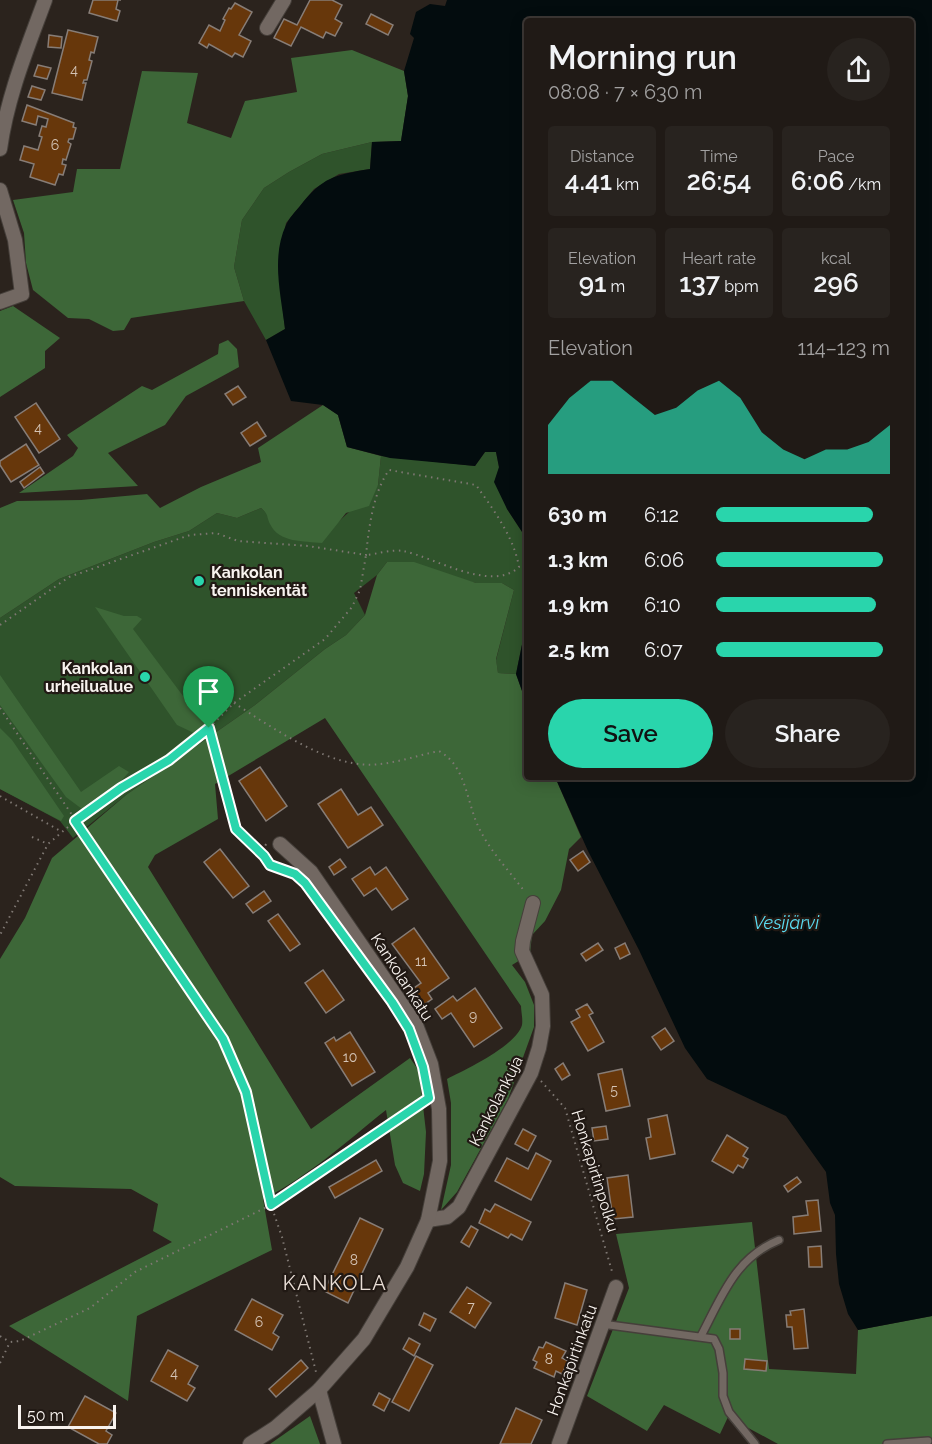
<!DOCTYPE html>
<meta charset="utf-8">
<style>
body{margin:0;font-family:Raleway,sans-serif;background:#28231f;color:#f1f3f6;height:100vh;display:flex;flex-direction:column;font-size:22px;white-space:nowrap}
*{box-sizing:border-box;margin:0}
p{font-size:20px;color:#a2a1a1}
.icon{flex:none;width:33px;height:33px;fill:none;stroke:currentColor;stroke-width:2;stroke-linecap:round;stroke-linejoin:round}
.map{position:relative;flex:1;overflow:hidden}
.drawer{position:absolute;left:524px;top:18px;width:390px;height:762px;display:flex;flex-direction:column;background:#201a16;border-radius:6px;box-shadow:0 3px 15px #0003,0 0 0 2px #3d3835}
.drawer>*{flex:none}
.scale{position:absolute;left:18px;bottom:15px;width:98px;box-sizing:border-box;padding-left:6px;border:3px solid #f8f3ef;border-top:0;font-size:16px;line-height:21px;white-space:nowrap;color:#f8f3ef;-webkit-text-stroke:4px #211914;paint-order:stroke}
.pin{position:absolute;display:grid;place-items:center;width:51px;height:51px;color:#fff;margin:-62px -26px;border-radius:50% 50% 50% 0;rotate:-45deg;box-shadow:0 0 6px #0007}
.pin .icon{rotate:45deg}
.round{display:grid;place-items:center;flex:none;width:63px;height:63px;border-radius:32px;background:#28231f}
.summary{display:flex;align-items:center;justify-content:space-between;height:102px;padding:0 24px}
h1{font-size:33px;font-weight:600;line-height:45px}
.metrics{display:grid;grid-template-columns:repeat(3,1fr);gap:9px;height:102px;padding:6px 24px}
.metrics div{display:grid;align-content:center;border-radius:6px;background:#28231f;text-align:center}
.metrics b{font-size:26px;font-weight:600}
.metrics small{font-size:16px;font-weight:400}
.metrics p{font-size:16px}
.chart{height:168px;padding:12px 24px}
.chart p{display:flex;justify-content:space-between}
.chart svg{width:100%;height:108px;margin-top:6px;fill:#29d5ac;opacity:.7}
.action{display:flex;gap:12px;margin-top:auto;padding:12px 24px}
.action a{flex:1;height:69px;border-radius:36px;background:#29d5ac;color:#111;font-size:24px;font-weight:600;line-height:69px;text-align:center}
.action a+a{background:#28231f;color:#f1f3f6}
ul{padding:0 24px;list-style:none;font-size:20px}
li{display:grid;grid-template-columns:96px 72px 1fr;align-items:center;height:45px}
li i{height:15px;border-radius:8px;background:#29d5ac}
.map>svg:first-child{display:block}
</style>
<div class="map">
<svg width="932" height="1444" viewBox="0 0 932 1444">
<rect width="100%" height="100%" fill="#2b231d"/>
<!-- green -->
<g fill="#2f532b">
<path d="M372,142l-2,27 -31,5 -25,15 -28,34 -8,43 7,63 -19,11 -22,-39 -10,-34 8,-47 22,-32 25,-16 33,-18z"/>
<path d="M485,452h11l11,57 19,29v87l-10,49 -18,-1 -2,-13 18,-70 -12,-7h-26l-89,-21 -10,13 -23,18 11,22 -19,20 -21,14 -70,56 -129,90 -53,43 -13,-17 -60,-32v-171l59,-39 95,-37 35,-11 28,-18 20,5 24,-10 7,6 67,11 43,-40 3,-29 94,10z"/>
</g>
<!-- forest -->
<g fill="#3d6738">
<path d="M352,50l52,21 4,25 -7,45 -29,1 -50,12 -33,18 -25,16 -22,32 -8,47 10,34 -113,17 -7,12 -11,1 -24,-12 -21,-1 -35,-28 -7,-27 -2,-30 -11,-33 60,-8 4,-23h43l22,-98 56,2 -11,50 44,15 14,-37 52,-9 -6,-34z"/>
<path d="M13,306l47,32 -15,13v17l-45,29v-86z"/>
<path d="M228,340l9,9 2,18 -53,29 -21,29 -57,28 30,33 -119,7 54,-37 5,-8 -11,-13 75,-49 10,4 66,-36 1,-10z"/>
<path d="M323,405l15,10 9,32 34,9 -3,29 -9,21 -23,7 -24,30c-18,-2 -43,0 -52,-19 -4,-9 -1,-9 -9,-16l-24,10 -20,-5 -28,18 -35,11 -95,37 -59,39v-110l17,-7 64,-1 66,-6 13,14 41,-21 60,-25 -3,-14z"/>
<path d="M387,562h27l62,21h26l12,7 -18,69 2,14 18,1 10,28v75h29l26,60 -12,12 -8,41 -16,31 -13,14 -2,19 -18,11 13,17 9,23v22l-26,72 -51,93 -16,18 10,-45v-62l-4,-24c18,-9 69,-33 75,-54 1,-6 -1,-14 -1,-19l-196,-288 -110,66 3,35 -63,36 -7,12 163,262 99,-71 9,13 7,61 -2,42 -4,17 -17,-8 -8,-18 -9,-55c-39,31 -78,67 -123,89l9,51 -135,66 -9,85 -119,-75 163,-84 -19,-11 5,-27 -27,-15 -116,-3 -15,-9v-218l25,-41 27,-60 74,-63 129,-90 70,-56 21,-14 19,-20 12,-40z"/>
<path d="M95,607l29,9h13l5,3 -9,10 50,67 27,11 5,8 -21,18 -17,-8z"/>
<path d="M0,675l81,117 38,-26 10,6 -9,10 -38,27 -16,-12 -66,-92z"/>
<path d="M0,728l12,12 52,76 -3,5 -61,-32z"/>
<path d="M752,1222l17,147 87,5 2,-44 74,-14v128h-154l-50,-27 -8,17 -56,-29 -17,26 -60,-35 42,-108 -13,-54z"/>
<path d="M310,1416l10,28h-50z"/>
</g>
<!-- water -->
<g fill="#030c0e">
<path d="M447,0h485v1316l-74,14 -10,-16 -9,-30 -3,-30 -1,-39 -5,-12 -4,-31 -40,-56 -79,-37 -22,-31 -46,-98 -51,-99 -33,-74h355v-756h-384v517l-19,-29 -13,-27 5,-15 -3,-15h-11l-10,14 -85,-8 -43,-11 -9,-32 -15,-10 -32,-4 -25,-61 19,-11c-4,-34 -14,-72 1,-104 3,-7 9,-13 14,-19 23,-29 34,-31 70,-37l2,-27 29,-1 7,-45 -4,-25 10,-33 -4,-4 6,-22 14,-8 15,2z"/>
<path d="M526,625v77l-10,-28z"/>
</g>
<!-- building -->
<g fill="#67370b" stroke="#877d77" stroke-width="1.5">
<path d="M93,0h28h-3l-2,9 4,2 -3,10 -28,-8z"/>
<path d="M310,0h22l10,5 -7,14 7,4 -7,13 -9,-4 -3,6 -22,-11 -10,19 -17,-8 10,-19 13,6z"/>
<path d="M235,3l17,9 -13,23 12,6 -8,16 -8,-4 -3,4 -23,-13 -2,4 -8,-5 10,-18 11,6 5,-11 -2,-1 6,-11 2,1z"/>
<path d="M371,14l22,11 -5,10 -22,-11z"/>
<path d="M68,30l30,7 -4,16 -3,-1 -2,8 3,1 -5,19h-3l-1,3h3l-4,17 -30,-7z"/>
<path d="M49,35l13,2 -1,11 -13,-1z"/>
<path d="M38,65l13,3 -4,11 -13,-3z"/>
<path d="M32,86l13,4 -4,10 -13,-3z"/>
<path d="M27,105l47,18 -1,4 3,1 -3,11h-4l-1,3 3,2 -5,16 -3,-1 -1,5 4,1 -3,10 -4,-1 -4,11 -25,-8 4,-13 -14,-4 4,-14 14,4 4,-13 -3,-1 3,-10 4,1 2,-8 -10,-3 -2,9 -14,-4z"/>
<path d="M238,386l8,11 -13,8 -8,-11z"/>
<path d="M36,403l24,36 -21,14 -24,-36z"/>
<path d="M257,422l9,14 -16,10 -9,-13z"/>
<path d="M26,444l13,21 -28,17 -11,-17v-4z"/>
<path d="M40,467l4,6 -20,15 -4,-6z"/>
<path d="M260,767l27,39 -21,15 -27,-40z"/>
<path d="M341,789l17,26 13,-8 12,18 -35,23 -30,-44z"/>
<path d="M220,849l29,37 -16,12 -29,-36z"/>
<path d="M583,851l7,11 -12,9 -8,-11z"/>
<path d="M340,859l6,8 -12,8 -5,-8z"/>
<path d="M370,867l5,8 11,-8 22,32 -16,11 -16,-22 -12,8 -12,-17z"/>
<path d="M264,891l7,10 -18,12 -7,-9z"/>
<path d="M278,914l22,30 -10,7 -22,-30z"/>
<path d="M414,928l35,50 -21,15 4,6 -10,7 -11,-16 10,-7 -29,-39z"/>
<path d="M598,943l5,7 -17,11 -5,-7z"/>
<path d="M625,943l5,11 -10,5 -5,-11z"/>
<path d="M323,970l21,30 -18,13 -21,-30z"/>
<path d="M475,988l27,40 -28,19 -23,-34 -9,6 -7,-10 18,-13 4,5z"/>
<path d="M587,1004l6,9 -4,2 15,27 -16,9 -17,-29 9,-5 -4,-7z"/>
<path d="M665,1028l9,13 -13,9 -9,-13z"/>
<path d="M350,1032l25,40 -23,14 -27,-43 9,-6 2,4z"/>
<path d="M563,1063l7,12 -8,5 -7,-11z"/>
<path d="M622,1069l8,37 -24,5 -8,-37z"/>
<path d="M667,1115l8,39 -25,5 -4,-21 5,-1 -3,-18z"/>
<path d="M606,1126l2,13 -14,2 -2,-13z"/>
<path d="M523,1129l13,7 -8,15 -13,-7z"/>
<path d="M727,1135l21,13 -5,8 5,3 -5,9 -5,-3 -5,8 -21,-12z"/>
<path d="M536,1153l15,8 -20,39 -36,-19 12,-23 21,11z"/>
<path d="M376,1160l6,11 -47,27 -6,-11z"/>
<path d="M628,1175l5,42 -20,2 -6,-41z"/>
<path d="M797,1177l4,5 -13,10 -4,-6z"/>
<path d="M818,1200l3,31 -27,3 -1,-17 15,-2 -2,-14z"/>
<path d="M495,1204l36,18 -9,18 -11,-6 -3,4 -29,-15 6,-14 5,3z"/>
<path d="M360,1218l23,11 -35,74 -24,-12z"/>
<path d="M471,1226l7,4 -9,17 -8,-5z"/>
<path d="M821,1246l1,21h-13l-1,-20z"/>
<path d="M565,1283l22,7 -10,35 -22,-7z"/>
<path d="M467,1287l24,16 -16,25 -25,-16z"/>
<path d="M252,1299l31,16 -10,18 6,4 -7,13 -37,-20z"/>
<path d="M804,1309l4,39 -14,1 -2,-22h-5l-1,-12h5l-1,-4z"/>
<path d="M424,1313l12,6 -6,12 -11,-6z"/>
<rect x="730" y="1329" width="10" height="10"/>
<path d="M409,1338l11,6 -6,12 -11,-7z"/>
<path d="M546,1342l20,9 -4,7 6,3 -6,13 -6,-3 -2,6 -20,-9 3,-6 -4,-2 6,-13 4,1z"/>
<path d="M168,1350l30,16 -10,18 7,4 -8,13 -36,-20z"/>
<path d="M416,1356l17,9 -24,46 -17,-9z"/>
<path d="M745,1359l22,2 -1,10 -22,-2z"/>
<path d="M301,1360l7,8 -32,29 -7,-8z"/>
<path d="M379,1393l11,6 -6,12 -11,-6z"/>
<path d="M85,1396l31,17 -10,18 6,4 -5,9h-8l-31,-17z"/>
<path d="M516,1408l26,12 -11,24h-31z"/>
</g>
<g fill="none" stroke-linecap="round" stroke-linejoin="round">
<!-- lane casing -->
<g stroke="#453f3a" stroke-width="10">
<g id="lane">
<path d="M602,1324l112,15 5,10 4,24v23l6,16 26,32"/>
<path d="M701,1336c21,-40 34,-78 78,-96"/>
<path d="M887,1444l41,-3"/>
</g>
</g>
<!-- street casing -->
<g stroke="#453f3a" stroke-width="16">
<g id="street">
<path d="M267,28l17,-28"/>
<path d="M0,149c7,-52 27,-100 45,-149"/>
<path d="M0,190l15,50 7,54 -22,8"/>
<path d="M428,1220l19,-3 12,-10 72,-134 8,-25 4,-22 -1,-31 -20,-44 1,-10 10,-38"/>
<path d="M319,1390l15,54"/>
<path d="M250,1444l25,-16 44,-38 45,-51 43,-72 21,-47 12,-59 -1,-52 -8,-45 -15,-39 -105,-153 -31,-28"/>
<path d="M559,1444l57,-157"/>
</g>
</g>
<!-- path -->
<g stroke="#7f7873" stroke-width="2" stroke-dasharray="1.5 4.5" stroke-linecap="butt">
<path d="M0,625l69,-48 121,-42 26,-2 22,8 70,5 58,9c3,-28 7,-62 23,-85l87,15c17,24 38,52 43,82 -28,26 -85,-10 -116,-16 -11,-2 -26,3 -37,4l-6,35 -8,17 -27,32 -91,64 -25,25 -40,32 -48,28 -46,33 -27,23 -48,91"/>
<path d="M234,703c39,25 99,68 146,61 20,-2 39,-9 59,-13 29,16 27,54 42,81 11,21 29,40 44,60"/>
<path d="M0,708l223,331 23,53 25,113 11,32 34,135"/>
<path d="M209,728l27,101 28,27"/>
<path d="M0,796l62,36"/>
<path d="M32,837l16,7"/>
<path d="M266,844c-8,19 11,25 27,30"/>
<path d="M541,1081l24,27 48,167"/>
<path d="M0,1336l10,6"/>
<path d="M0,1363l10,-21 10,-1 70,-33 45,-36 136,-67 153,-103"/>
</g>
<!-- lane -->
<use href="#lane" stroke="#726862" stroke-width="7"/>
<!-- street -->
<use href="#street" stroke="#726862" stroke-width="14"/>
</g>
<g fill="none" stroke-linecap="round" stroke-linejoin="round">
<!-- route casing -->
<g stroke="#fff" stroke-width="12">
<path id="route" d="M209,728l27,101 28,27 6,9 25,9 10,9 87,119 17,27 14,38 6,31 -158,107 -25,-113 -23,-53 -148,-218 46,-33 48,-28z"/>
</g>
<!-- route -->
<use href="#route" stroke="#29d5ac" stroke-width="8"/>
</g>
<!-- markers -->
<g fill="#29d5ac" stroke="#211914" stroke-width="2">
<circle cx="199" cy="581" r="6"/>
<circle cx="145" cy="677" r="6"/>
</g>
<g text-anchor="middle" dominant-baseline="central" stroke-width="4.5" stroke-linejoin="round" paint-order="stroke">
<!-- number labels -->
<g font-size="14" fill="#d4c4b6">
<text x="74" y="70">4</text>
<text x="55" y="145">6</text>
<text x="38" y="428">4</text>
<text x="421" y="961">11</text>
<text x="473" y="1016">9</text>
<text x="350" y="1057">10</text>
<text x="614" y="1090">5</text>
<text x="354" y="1260">8</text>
<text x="471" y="1307">7</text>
<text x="259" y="1322">6</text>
<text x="549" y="1359">8</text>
<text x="174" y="1373">4</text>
</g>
<!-- poi labels -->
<g font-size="16" font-weight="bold" fill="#f8f3ef" stroke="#211914" text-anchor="start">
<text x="211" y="572">Kankolan<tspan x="211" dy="18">tenniskentät</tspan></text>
<text x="133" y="668" text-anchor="end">Kankolan<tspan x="133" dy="18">urheilualue</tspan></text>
</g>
<!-- street labels -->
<g font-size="16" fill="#f8f3ef" stroke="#211914">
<text transform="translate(402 977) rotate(57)">Kankolankatu</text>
<text transform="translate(496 1101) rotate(-63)">Kankolankuja</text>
<text transform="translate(595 1171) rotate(73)">Honkapirtinpolku</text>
<text transform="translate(572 1360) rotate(-70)">Honkapirtinkatu</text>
</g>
<!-- water labels -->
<g font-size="18" font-style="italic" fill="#5bddf3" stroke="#211914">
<text x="786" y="922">Vesijärvi</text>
</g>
<!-- quarter labels -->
<g font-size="20" letter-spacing="1.5" fill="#eadfd7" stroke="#211914">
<text x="335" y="1283">KANKOLA</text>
</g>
</g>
</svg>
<div class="scale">50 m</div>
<div class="pin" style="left:209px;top:728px;background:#1e9e55"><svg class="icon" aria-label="arrive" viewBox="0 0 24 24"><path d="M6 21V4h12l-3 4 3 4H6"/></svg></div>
<section class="drawer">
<div class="summary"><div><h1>Morning run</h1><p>08:08 · 7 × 630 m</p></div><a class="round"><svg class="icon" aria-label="share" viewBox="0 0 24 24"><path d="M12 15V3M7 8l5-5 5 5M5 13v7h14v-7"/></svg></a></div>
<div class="metrics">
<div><p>Distance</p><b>4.41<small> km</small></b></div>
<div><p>Time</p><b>26:54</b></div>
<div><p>Pace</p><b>6:06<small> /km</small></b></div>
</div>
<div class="metrics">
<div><p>Elevation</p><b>91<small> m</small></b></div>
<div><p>Heart rate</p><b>137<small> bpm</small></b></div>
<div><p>kcal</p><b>296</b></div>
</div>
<div class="chart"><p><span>Elevation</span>114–123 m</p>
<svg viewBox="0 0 160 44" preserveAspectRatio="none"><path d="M0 44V24L10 13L20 6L30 6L40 13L50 20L60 17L70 10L80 6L90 13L100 27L110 34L120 38L130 34L140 34L150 31L160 24V44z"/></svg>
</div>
<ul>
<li><b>630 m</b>6:12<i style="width:90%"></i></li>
<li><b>1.3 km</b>6:06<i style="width:96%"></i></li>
<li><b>1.9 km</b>6:10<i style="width:92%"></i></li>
<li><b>2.5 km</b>6:07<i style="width:96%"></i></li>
</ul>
<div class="action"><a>Save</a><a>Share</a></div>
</section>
</div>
